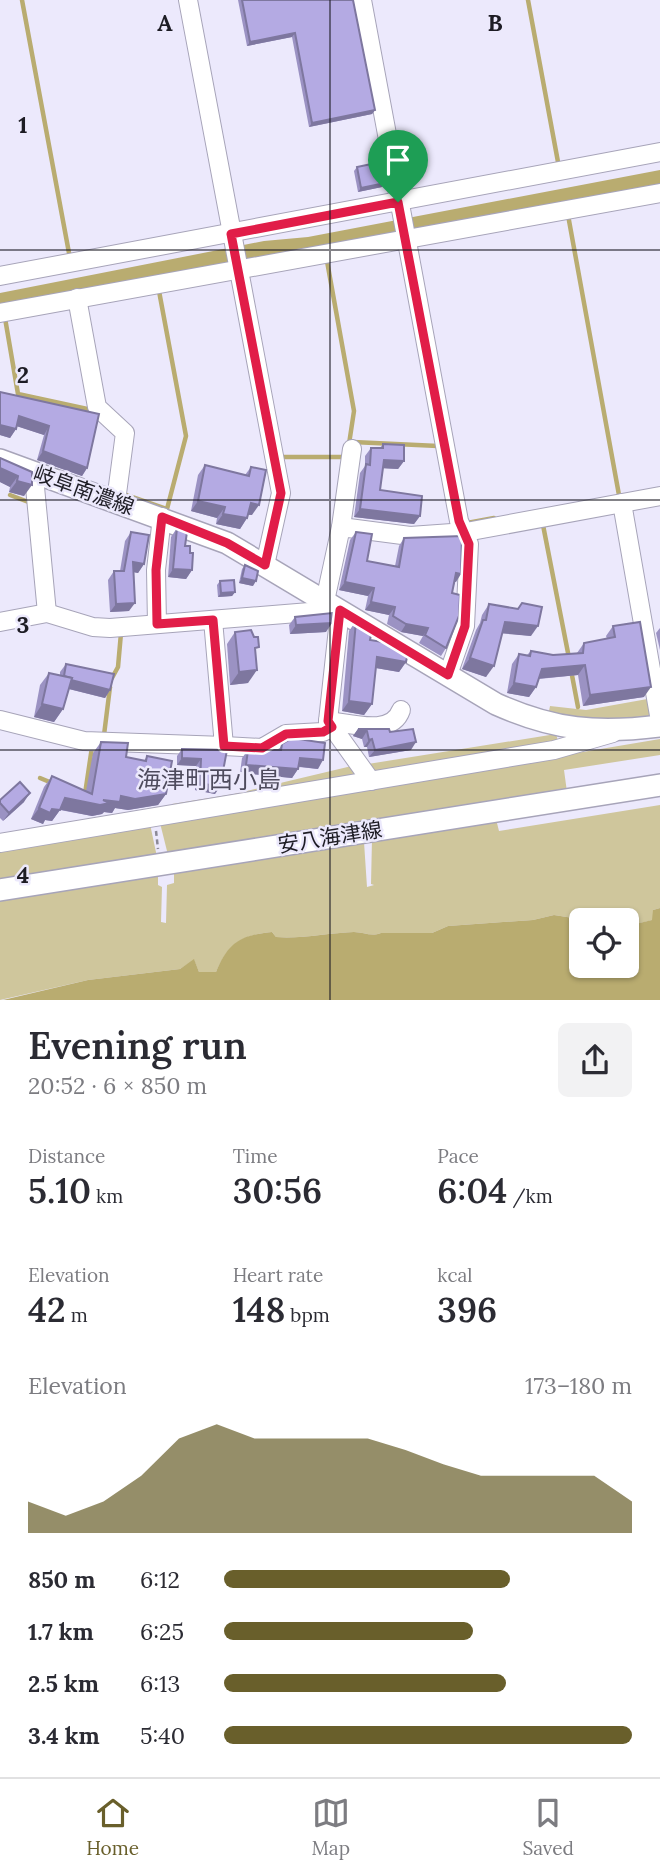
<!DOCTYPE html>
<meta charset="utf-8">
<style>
body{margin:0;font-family:Lora,"Noto Sans JP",serif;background:#f2f2f3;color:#2b2b33;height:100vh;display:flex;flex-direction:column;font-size:26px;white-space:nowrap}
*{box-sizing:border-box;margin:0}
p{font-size:23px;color:#7c7c81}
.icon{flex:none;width:38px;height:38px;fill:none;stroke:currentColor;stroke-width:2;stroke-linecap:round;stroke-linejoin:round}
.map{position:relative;height:1000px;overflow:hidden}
.details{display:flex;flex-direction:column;background:#fff;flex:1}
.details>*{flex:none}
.controls{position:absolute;left:569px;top:908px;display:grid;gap:14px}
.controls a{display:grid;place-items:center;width:70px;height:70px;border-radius:10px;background:#fff;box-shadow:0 2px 5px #0004;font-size:35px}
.pin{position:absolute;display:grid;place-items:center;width:60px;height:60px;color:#fff;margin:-72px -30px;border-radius:50% 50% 50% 0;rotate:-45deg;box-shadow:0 0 7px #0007}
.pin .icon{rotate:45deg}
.round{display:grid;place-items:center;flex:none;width:74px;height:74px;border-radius:10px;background:#f2f2f3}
.head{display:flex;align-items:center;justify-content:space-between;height:119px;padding:0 28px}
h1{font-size:38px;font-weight:600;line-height:52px}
.stats{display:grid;grid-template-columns:repeat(3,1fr);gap:10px;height:119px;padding:7px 28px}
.stats div{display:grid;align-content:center}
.stats b{font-size:35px;font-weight:600}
.stats small{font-size:19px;font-weight:400}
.stats p{font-size:19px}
.chart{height:196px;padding:14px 28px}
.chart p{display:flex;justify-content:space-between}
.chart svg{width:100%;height:126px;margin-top:7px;fill:#695f2b;opacity:.7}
ul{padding:0 28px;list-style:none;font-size:23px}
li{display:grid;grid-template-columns:112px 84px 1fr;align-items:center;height:52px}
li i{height:18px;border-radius:9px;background:#695f2b}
.dock{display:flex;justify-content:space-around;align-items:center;height:98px;border-top:2px solid #e1e1e2;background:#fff;font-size:19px;color:#7c7c81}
.dock a{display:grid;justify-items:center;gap:4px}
.dock .selected{color:#695f2b}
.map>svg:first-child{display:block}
</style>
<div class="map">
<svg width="660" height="1000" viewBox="0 0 660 1000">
<rect width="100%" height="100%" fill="#ece9fc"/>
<!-- green -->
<g fill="#cfc69c">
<path d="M653,698l-1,20 -34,5 -65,-7 -4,-5 1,-5 36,4z"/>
<path d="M556,734l2,7 -185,31 -5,-8z"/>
<path d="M660,739v16l-96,15 3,22 -399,63 -8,-32z"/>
<path d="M356,765l4,10 -182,36 -6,-7 62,-10z"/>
<path d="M660,805v103l-7,2v10l-26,6 -1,-6h-40l-32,-5 -21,5 -85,6 -16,7h-51c-10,4 -17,-1 -27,-1 -26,1 -53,7 -78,5l-4,-5c-31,3 -44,12 -56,40h-17l-5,-12 -14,9 -92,11 -88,20v-102l158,-25v12l4,2 -1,35 5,1 1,-38 7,-2v-12l190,-29 3,45 7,-2 -3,-1 1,-45 124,-20 3,12z"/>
<path d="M150,824l7,33 -157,25v-35z"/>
</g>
<!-- water -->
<g fill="#b9ac70">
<path d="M660,170v15l-660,119v-11l264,-52 44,-4z"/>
<path d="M660,908v92h-657l85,-20 92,-11 14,-10 5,13h17c12,-29 24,-37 56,-40l4,5c25,2 52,-4 78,-5 10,0 17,5 27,1h51l16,-7 85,-6 21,-5 32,5h-5v46h45l1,-40 25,-6 1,-10z"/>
</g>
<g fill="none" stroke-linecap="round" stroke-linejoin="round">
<!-- stream -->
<g stroke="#b9ac70" stroke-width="4.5">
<path d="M22,0l47,253"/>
<path d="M528,0l30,162"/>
<path d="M568,215l51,280"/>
<path d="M327,261l27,150 -5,33"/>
<path d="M5,318l13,76 74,16"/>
<path d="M353,442l85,4"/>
<path d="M282,457h64"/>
<path d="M124,494l43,15 19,-73 -27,-145"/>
<path d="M10,495l21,8"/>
<path d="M467,523l27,-5"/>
<path d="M543,525l26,133"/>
<path d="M571,670l7,37"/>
<path d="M112,678l6,-11 3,-34"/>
<path d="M104,735l6,-48"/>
<path d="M40,778l12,5"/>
<path d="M85,794l7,-47"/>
</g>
<!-- minor casing -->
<g stroke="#a7a4b9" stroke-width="20">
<g id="minor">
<path d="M188,0l93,493 -16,72"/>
<path d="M362,0l97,521 10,23 -4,82 -17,49"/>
<path d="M0,276l660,-124"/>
<path d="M77,298l20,109 28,26 -9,68"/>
<path d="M0,313l660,-120"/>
<path d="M37,473l-2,14 12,126"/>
<path d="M622,503l38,218"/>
<path d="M341,527l11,-78"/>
<path d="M325,601l16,-74 69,9 56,-4 194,-36"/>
<path d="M340,610l-12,111 43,60"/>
<path d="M0,622l47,-9 46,14 17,1 212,-17 10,-6"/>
<path d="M157,624l-1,-54 6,-53"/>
<path d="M0,720l84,21 140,5 -11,-126"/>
<path d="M328,721c22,2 64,16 73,-11"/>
<path d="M224,746l38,2 24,-14 37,-2 9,-5"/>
<path d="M0,843l554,-93 59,-17"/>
</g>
</g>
<!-- major casing -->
<g stroke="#a7a4b9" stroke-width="24">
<g id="major">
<path d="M0,460l227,83 269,161c58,26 101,30 164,22"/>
<path d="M0,890l660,-105"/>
</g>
</g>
<!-- path -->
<path stroke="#8b8997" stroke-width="2.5" stroke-dasharray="5 3.5" stroke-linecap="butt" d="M156,831l2,18"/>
<!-- minor -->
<use href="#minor" stroke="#fff" stroke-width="18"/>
<!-- major -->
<use href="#major" stroke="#fff" stroke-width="21"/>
</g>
<!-- wall -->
<g fill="#9b92c3">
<path d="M238,0h115l22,110 -3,4 -63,13 -17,-90 -45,9z"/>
<path d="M357,167l25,20 -24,5 -4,-21z"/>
<path d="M0,392l99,22 -12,54 -5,8 -45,-16 7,-25 -27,-9 -1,3 -6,9 -10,-3z"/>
<path d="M383,444l21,17 -6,8 -15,-1 -3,22 40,26 -6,8 -60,-7 6,-44 5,-7v-10l6,-8h9z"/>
<path d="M205,465l40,10 6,-8 1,48h-4l-1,3 -7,11 -24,-5 1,-6 -26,-7 7,-36z"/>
<path d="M32,472l-8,24 -15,-4 1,-5 -10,-5z"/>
<path d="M177,528l13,25 2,17 -6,9 -18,-2 3,-40z"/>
<path d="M131,532l13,32 -6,9 -4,-1 -5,39 -19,1 -2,-32 6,-9h6l5,-30z"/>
<path d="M356,532l11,29 28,5 4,-20 5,-8 52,44 -1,-1 -3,12 -6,55 -5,8 -22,-13 4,-7 -22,-4 -14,-8 2,-9 -24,-5 3,-14 -29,-6 11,-50z"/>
<path d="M245,565l8,21 -14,-3 3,-14z"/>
<path d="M220,581l15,11 -3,4 -14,1 -1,-12z"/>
<path d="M489,604l42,32 -29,-3 -16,44 -24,-8 14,-39 4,-7 2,-8z"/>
<path d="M295,617l31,15 -36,2 -1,-9z"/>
<path d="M356,621l14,19 36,22 -7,10 -23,-4 -4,36 -8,11 -22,-4 7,-80z"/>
<path d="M613,626l31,71 -61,9 -5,-31 -39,4 -3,8 -7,10 -22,-4 5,-29 7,-10 8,1 4,-4 22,4 24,-2 7,-10 23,-4 -1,-3z"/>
<path d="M660,628v22l-4,-17z"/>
<path d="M235,632l20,20 -7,31 -18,2 -3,-41z"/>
<path d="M66,664l44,26 -5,8 -36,-9 -6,20 -9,13 -20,-5 6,-32 9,-12 11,2v-3z"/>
<path d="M358,729l32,3 21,18 -42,7 -2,-10h-3l-2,-8 -9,-3z"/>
<path d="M101,742l25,15 18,4 3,-5 19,38 -8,11 -30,5 -13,-2 -3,5 -8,-1 -2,2 -10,2 -32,-6 -8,11 -7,-1 -2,4 -12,-5 13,-32 8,-11 34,15 7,-38z"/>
<path d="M282,744l36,25 -19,-2 -1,2 -6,9 -52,-5 2,-15 6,-8h31z"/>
<path d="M182,749l45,1 -12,44 -20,-4 1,-24 -19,-1v-9z"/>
<path d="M0,800l24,2 -21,19 -3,-3z"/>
</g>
<!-- shaded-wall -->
<g fill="#7e779f">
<path d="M295,33l-3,4 -45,9 3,-4z"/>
<path d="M375,110l-3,4 -63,13 3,-4z"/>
<path d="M385,183l-3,4 -24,5 3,-4z"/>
<path d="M19,416l30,10 -5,9 -31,-10z"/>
<path d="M0,425l16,4 -6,9 -10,-3z"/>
<path d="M43,451l44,17 -5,8 -45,-16z"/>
<path d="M384,460l20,1 -6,8 -20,-1z"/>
<path d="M0,468l18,8 -8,11 -10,-5z"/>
<path d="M17,481l15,4 -8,11 -15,-4z"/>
<path d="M198,501l27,6 -8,11 -26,-7z"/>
<path d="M251,503l8,2 -7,10 -9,-1z"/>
<path d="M360,509l60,7 -6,8 -60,-7z"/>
<path d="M223,514l24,4 -7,11 -24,-5z"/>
<path d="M133,562l11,2 -6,9 -11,-2z"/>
<path d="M173,569l19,1 -6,9 -18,-2z"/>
<path d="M456,573l5,1 -5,8 -5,-1z"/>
<path d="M242,578l14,3 -3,5 -14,-3z"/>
<path d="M345,582l29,6 -6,8 -29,-6z"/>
<path d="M235,592l-3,4 -14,1 3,-4z"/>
<path d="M371,602l24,5 -6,8 -24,-5z"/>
<path d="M135,603l-6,8 -19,1 6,-8z"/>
<path d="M505,622l33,4 -7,10 -33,-3z"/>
<path d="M332,623l-6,9 -36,2 6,-9z"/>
<path d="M406,624l22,4 -5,8 -22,-4z"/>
<path d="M377,657l29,5 -7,10 -29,-5z"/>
<path d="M470,658l24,8 -8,11 -24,-8z"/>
<path d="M585,665l-7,10 -43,4 7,-10z"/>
<path d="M257,670l-9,13 -18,2 9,-13z"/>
<path d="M63,678l47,12 -5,8 -48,-12z"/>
<path d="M514,683l22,4 -7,10 -22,-4z"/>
<path d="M651,687l-7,10 -61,9 7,-11z"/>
<path d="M349,701l23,3 -8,11 -22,-4z"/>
<path d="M42,704l21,5 -9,13 -20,-5z"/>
<path d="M358,729l9,2 -5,8 -9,-3z"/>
<path d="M372,739l-5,8h-3l5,-7z"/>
<path d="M416,742l-5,8 -42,7 6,-7z"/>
<path d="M182,758l19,1 -5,7 -19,-1z"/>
<path d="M300,758l23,2 -5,9 -24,-3z"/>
<path d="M246,765l52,4 -6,9 -52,-5z"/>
<path d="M200,783l20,4 -5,7 -20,-4z"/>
<path d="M30,793l-6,9 -21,19 6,-8z"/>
<path d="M166,794l-8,11 -30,5 -13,-2 -3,5 -8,-1 -2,2 -10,2 -35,-7 8,-11 38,2 18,-4z"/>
<path d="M39,808l13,1 8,1 -8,11 -7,-1 -2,4 -12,-5z"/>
</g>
<!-- building -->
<g fill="#b4aae3" stroke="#7e779f" stroke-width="2">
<path d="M242,0h111l22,110 -63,13 -17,-90 -45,9z"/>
<path d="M381,162l4,21 -24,5 -4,-21z"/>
<path d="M0,392l99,22 -12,54 -44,-17 6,-25 -30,-10 -3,13 -16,-4z"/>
<path d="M383,444l21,1v16l-20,-1 -4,30 42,6 -2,20 -60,-7 6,-45 4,1 1,-17h12z"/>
<path d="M0,458l32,14v13l-15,-4 1,-5 -18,-8z"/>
<path d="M205,465l44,11 2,-9 15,3 -7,35 -8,-2 -4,15 -24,-4 2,-7 -27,-6z"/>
<path d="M177,528l10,4 -2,14h5v7h3l-1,17 -19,-1z"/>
<path d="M131,532l18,3 -5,29 -11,-2 2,41 -19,1 -2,-33h10z"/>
<path d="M356,532l16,2 -5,27 32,6 5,-29 58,-2 -1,38 -5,-1 -4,20 8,2 -1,21 -13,32 -21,-13 3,-7 -22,-4 -13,-8 2,-9 -24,-5 3,-14 -29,-6z"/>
<path d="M245,565l13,6 -2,10 -14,-3z"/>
<path d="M234,580l1,12 -14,1 -1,-12z"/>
<path d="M522,603l20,4 -4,19 -33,-4 -11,44 -24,-8 13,-38h3l3,-16 29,5z"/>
<path d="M332,613v10l-36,2 -1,-8z"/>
<path d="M356,621l16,9 -2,10 25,4 13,8 -2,10 -29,-5 -5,47 -23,-3z"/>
<path d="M640,622l11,65 -61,8 -5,-30 -43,4 -6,18 -22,-4 5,-29 11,2 1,-5 22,4 30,-2 1,-10 31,-6 -2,-11z"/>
<path d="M251,630l3,7h4l1,10 -4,1 2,22 -18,2 -4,-40z"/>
<path d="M66,664l48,10 -4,16 -39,-10 1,-2 -8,-2z"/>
<path d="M49,673l23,5 -9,31 -21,-5z"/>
<path d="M358,729h31l1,3 23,-3 3,13 -41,8 -3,-11 -3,1 -2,-9z"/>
<path d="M292,738l33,5 -2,17 -23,-2 -2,11 -52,-4 2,-15h33l1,-6z"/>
<path d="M101,742l27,1 -2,14 20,4 1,-5 25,5 -6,33 -31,5 -14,-3 -1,6 -17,-2 7,3 -10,2 -35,-7 -5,12 -8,-1 -2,4 -11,-5 13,-32 40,18z"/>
<path d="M182,749l45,1 -7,37 -20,-4 1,-24 -19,-1z"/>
<path d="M20,782l10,11 -21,20 -9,-10v-3z"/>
</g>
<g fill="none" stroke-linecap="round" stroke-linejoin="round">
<!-- route casing -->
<g stroke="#fff" stroke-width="14">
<path id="route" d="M398,202l61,319 10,23 -4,82 -17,49 -108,-65 -12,111 4,6 -9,5 -37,2 -24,14 -38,-2 -11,-126 -56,4 -1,-54 6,-53 65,26 38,22 16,-72 -50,-259z"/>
</g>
<!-- route -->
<use href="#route" stroke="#e11d48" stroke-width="9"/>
</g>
<!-- grid -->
<path fill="none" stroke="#1d1c24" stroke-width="2" stroke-opacity="0.55" d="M330,0v1000M0,250h660M0,500h660M0,750h660"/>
<g text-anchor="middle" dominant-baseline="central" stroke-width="5" stroke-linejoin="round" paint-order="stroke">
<!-- street labels -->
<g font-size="21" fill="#1d1c24" stroke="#ece9fc">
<text transform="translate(84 490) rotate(20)">岐阜南濃線</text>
<text transform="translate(330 837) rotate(-9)">安八海津線</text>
</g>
<!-- quarter labels -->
<g font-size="24" fill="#4e4b5d" stroke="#ece9fc">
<text x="209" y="779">海津町西小島</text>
</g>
</g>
<g font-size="23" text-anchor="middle" font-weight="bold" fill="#1d1c24" stroke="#ece9fc" stroke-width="5" stroke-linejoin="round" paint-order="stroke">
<text x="165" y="31">A</text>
<text x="495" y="31">B</text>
<text x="23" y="133">1</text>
<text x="23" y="383">2</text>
<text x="23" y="633">3</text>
<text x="23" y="883">4</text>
</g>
</svg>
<div class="controls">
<a><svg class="icon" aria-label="locate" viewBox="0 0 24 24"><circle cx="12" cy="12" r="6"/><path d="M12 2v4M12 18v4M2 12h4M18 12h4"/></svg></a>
</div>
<div class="pin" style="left:398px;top:202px;background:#1e9e55"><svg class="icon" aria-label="arrive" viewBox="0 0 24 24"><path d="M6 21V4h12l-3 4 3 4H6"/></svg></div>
</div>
<section class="details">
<div class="head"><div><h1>Evening run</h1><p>20:52 · 6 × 850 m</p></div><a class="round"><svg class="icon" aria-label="share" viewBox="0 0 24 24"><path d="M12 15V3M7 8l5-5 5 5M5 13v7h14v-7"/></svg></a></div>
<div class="stats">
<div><p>Distance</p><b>5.10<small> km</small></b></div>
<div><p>Time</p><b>30:56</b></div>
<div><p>Pace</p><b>6:04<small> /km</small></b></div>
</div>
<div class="stats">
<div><p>Elevation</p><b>42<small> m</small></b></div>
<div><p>Heart rate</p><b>148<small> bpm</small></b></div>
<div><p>kcal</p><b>396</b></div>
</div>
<div class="chart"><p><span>Elevation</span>173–180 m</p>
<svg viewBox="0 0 160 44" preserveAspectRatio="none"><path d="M0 44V33L10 38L20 33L30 24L40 11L50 6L60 11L70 11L80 11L90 11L100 15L110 20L120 24L130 24L140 24L150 24L160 33V44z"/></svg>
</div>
<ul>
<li><b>850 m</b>6:12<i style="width:70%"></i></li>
<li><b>1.7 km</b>6:25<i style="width:61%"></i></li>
<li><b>2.5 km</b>6:13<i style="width:69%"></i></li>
<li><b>3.4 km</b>5:40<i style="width:100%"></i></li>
</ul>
</section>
<nav class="dock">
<a class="selected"><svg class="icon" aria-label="home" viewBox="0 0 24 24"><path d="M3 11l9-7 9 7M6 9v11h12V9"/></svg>Home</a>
<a><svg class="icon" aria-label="map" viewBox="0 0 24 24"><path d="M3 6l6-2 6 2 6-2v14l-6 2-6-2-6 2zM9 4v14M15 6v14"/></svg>Map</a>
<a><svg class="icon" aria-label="saved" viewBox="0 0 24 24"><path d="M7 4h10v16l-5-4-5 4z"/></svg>Saved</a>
</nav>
